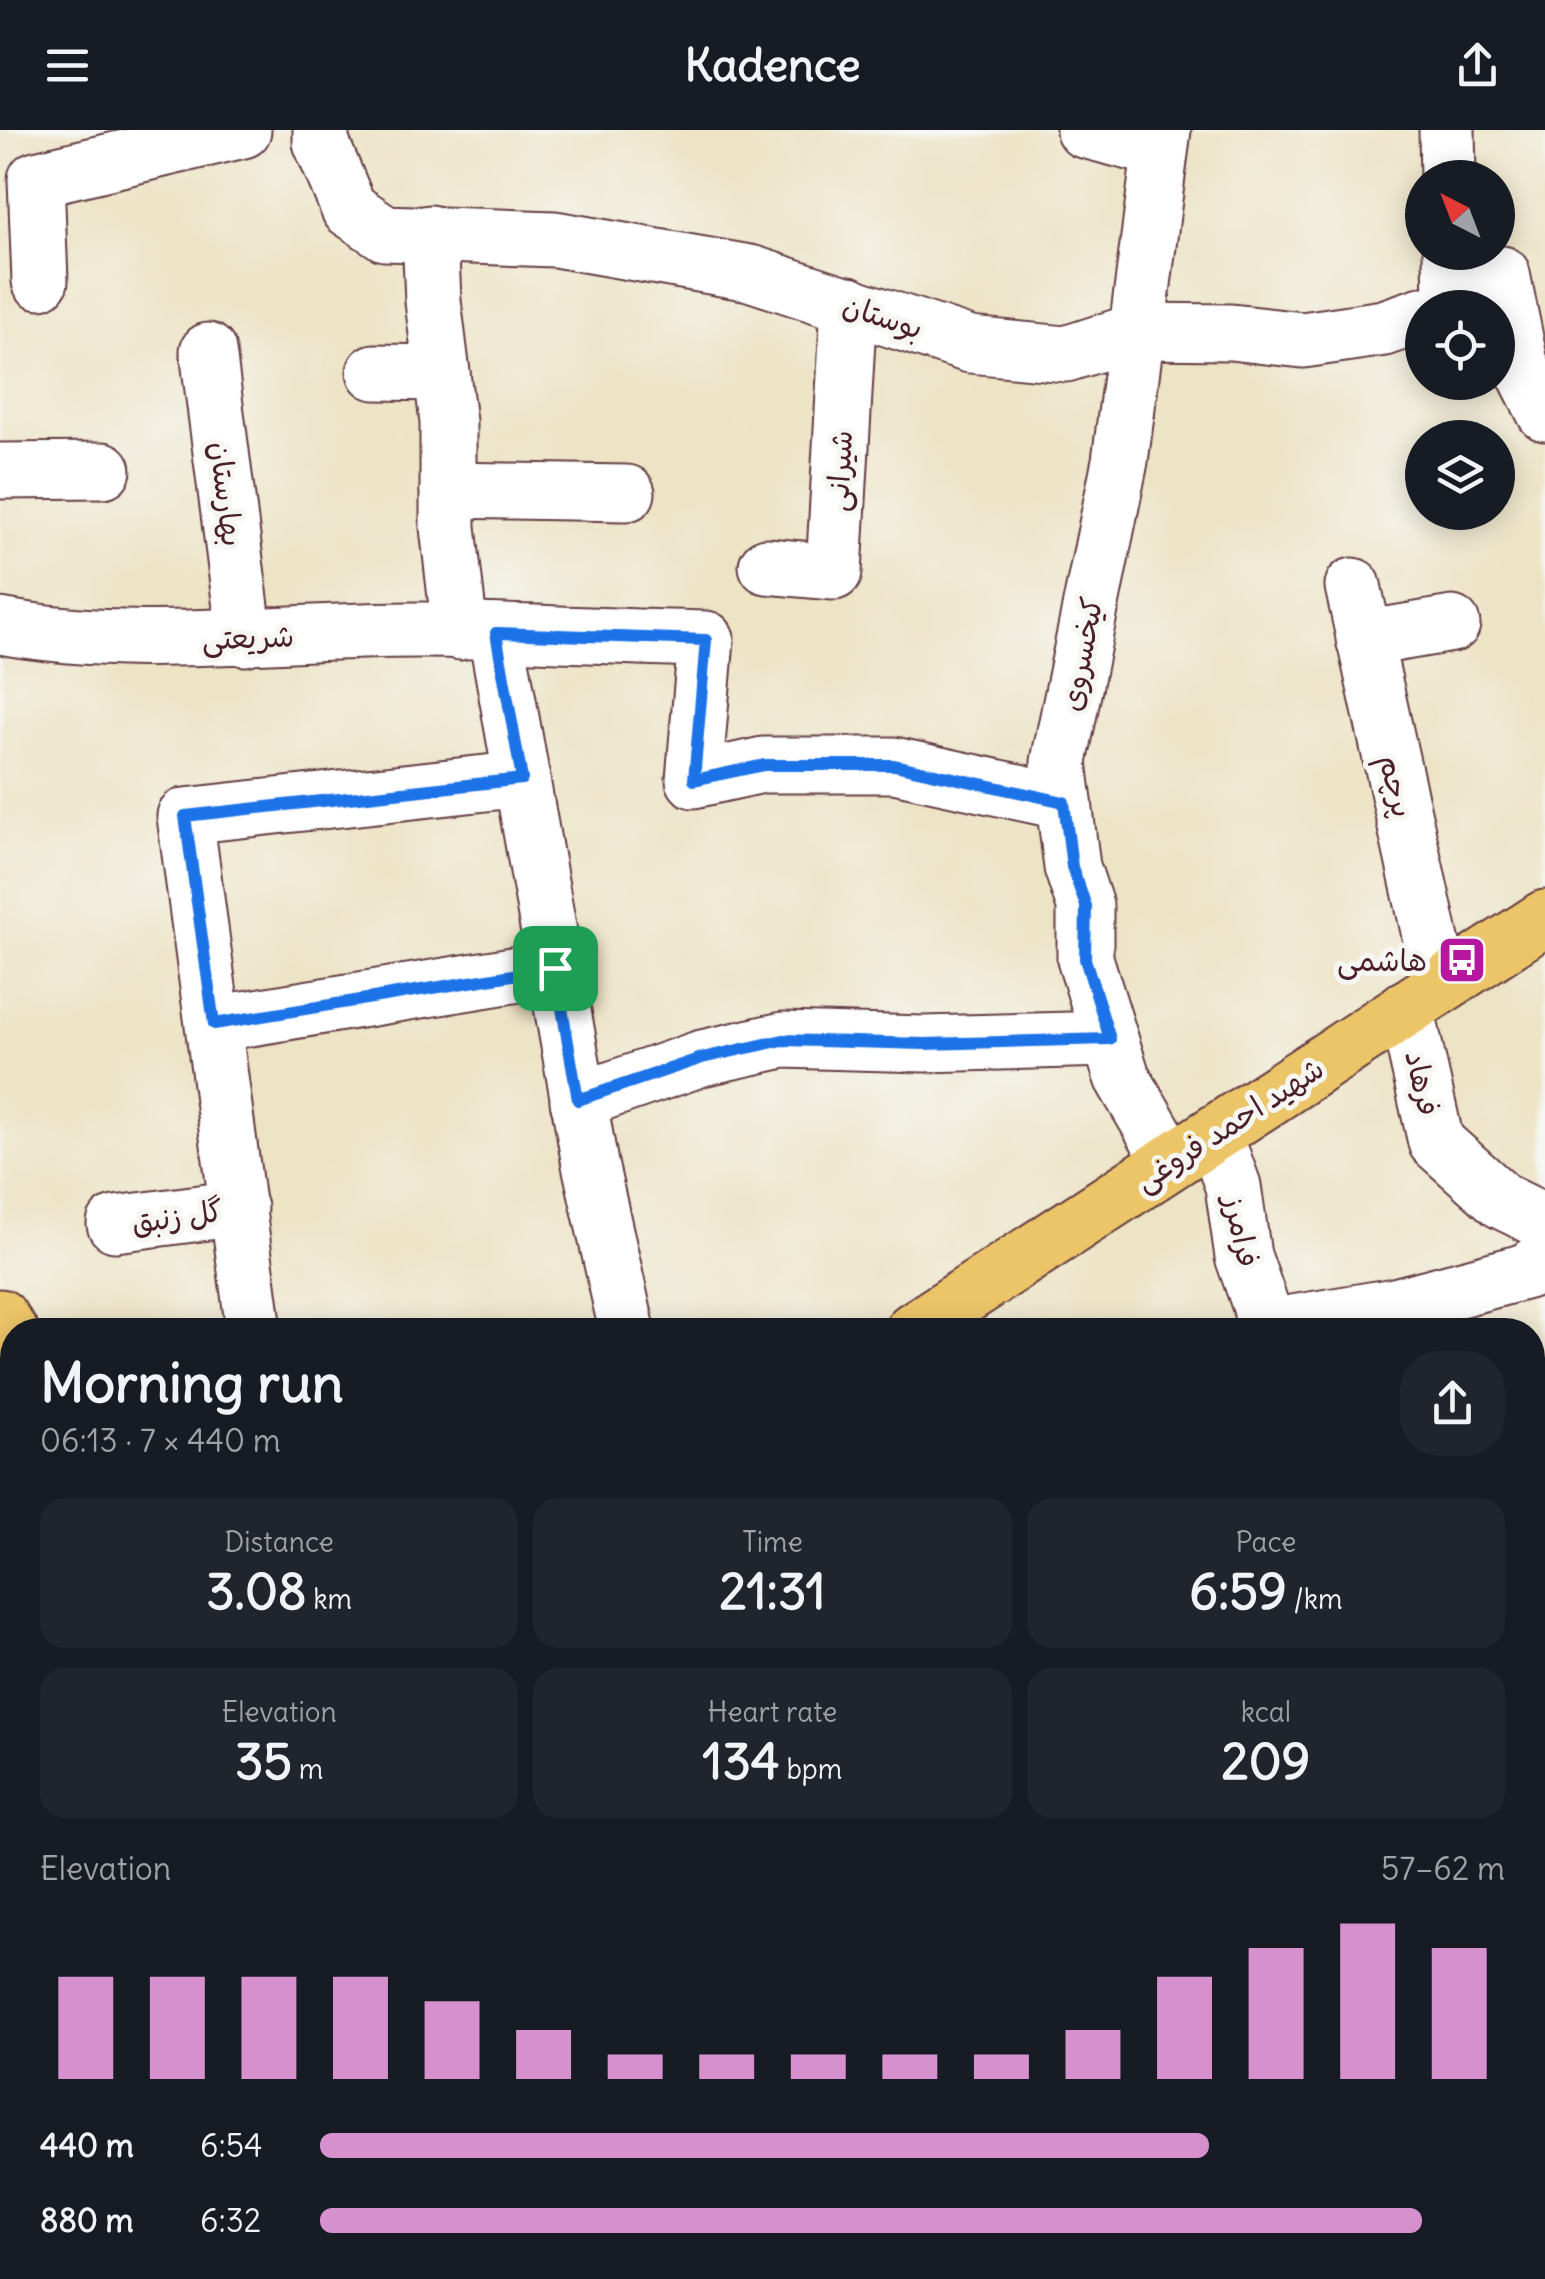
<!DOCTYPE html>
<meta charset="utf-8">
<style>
body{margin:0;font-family:Delius,"Playpen Sans Arabic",sans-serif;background:#20242c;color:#f1f3f6;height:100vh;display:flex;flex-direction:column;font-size:38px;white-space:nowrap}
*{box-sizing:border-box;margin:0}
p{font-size:32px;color:#9ea1a6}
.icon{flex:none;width:55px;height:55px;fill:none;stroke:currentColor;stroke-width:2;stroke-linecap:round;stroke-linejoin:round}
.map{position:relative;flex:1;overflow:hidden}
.drawer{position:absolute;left:0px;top:1188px;width:1545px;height:962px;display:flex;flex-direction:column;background:#171b24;border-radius:40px 40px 0 0;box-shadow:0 5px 25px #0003}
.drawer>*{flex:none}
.needle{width:65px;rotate:318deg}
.tools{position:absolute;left:1405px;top:30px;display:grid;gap:20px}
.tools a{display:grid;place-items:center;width:110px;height:110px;border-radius:50%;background:#171b24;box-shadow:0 5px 25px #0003;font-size:50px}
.pin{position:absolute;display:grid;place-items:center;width:85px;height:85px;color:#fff;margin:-42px;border-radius:20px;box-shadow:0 5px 15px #0006}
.round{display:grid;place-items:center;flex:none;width:105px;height:105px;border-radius:40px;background:#20242c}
.head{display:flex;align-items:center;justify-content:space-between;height:170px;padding:0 40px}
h1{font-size:55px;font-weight:800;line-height:75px}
.figures{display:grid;grid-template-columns:repeat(3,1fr);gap:15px;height:170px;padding:10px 40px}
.figures div{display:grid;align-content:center;border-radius:25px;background:#20242c;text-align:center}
.figures b{font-size:50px;font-weight:800}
.figures small{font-size:28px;font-weight:400}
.figures p{font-size:28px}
.chart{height:280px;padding:20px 40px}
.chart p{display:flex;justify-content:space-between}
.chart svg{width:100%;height:180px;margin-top:10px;stroke:#d690ce;stroke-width:6}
ul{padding:0 40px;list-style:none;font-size:32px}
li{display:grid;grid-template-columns:160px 120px 1fr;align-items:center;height:75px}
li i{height:25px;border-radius:12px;background:#d690ce}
header{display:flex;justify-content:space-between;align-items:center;height:130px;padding:0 40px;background:#171b24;font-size:45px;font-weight:800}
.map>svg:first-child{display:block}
</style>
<header><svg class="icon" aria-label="menu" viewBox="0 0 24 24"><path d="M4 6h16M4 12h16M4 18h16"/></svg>Kadence<svg class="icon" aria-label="share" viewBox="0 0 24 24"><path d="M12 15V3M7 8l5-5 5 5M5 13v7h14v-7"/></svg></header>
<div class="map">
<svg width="1545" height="2149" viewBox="0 0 1545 2149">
<rect width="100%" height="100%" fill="#f6f6f2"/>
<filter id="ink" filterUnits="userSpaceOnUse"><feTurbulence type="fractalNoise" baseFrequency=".01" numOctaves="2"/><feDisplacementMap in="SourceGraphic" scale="20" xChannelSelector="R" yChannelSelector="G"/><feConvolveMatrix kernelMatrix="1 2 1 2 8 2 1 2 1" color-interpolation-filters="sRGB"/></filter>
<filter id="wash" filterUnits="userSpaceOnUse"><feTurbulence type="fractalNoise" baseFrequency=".0048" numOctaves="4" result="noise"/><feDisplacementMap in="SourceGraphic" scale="40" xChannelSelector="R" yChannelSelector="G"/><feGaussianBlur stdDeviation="2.25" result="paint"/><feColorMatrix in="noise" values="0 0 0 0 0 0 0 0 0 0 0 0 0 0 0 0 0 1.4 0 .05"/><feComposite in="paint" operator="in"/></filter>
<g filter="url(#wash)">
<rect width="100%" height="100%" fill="#ede3c5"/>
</g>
<g filter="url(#ink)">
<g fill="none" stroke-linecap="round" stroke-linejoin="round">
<!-- minor casing -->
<g stroke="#623c42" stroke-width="59">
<g id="minor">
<path d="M321,0v12l28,67 36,24 170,6 195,34 220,72 96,9 71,-23 94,1 72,8 81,-12 38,-13"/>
<path d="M1084,0l76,20"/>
<path d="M1163,0l-43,331 -61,301 13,105 13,39v53l37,118 49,84"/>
<path d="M1447,0l1,48"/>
<path d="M430,103l3,68 15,121v105l12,105"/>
<path d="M1451,122l1,53"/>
<path d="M40,151l-4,-102 207,-49"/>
<path d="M1446,178l22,-8 34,-26 18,89 25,50"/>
<path d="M208,221l37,287"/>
<path d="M375,242l67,1"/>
<path d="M0,341l103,-1"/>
<path d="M448,360l179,3"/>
<path d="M767,436l67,6 15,-268"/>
<path d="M1353,456l88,399"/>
<path d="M0,496c141,26 284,3 425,4 94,1 188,7 281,9l-12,141 69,-15h131l170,37"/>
<path d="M496,503l94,531 37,166"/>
<path d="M1364,509l88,-15"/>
<path d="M1406,878l30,134 66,59 43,21"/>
<path d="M214,894l341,-56"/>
<path d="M578,971l124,-43 81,-18 141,4 186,-5"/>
<path d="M1214,1004l19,52 10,70 18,51 3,23"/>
<path d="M115,1094l124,-16"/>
<path d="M1263,1198l132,-22 132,-35 18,-12"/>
<path d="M254,1200l-69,-514 337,-37"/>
<path d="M0,1242l12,-3"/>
<path d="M1532,1409l13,2"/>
<path d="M1532,1529l13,-2"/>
<path d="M0,1664l12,17"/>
<path d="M1532,1673l4,-1"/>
<path d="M0,1904l12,-9"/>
<path d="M1532,1956l13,-1"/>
<path d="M1532,2106h13"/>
<path d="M244,2138l8,11"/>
<path d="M1380,2138l1,11"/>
<path d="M84,2149l20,-11"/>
<path d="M971,2149l4,-2"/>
</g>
</g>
<!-- major casing -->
<g stroke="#623c42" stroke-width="59">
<g id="major">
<path d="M0,1187l12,18"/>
<path d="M913,1200l632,-412"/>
<path d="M0,1791l12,-8"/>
<path d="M613,2138l7,11"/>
</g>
</g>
<!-- minor -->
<use href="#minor" stroke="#fff" stroke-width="55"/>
<!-- major -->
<use href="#major" stroke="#edc569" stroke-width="55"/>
</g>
</g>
<g fill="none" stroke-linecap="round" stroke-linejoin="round" filter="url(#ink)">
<!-- route casing -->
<g stroke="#fff" stroke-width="20">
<path id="route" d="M496,503l210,7 -12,140 70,-15h130l170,37 8,65 14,39 -1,53 25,80 -186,5 -141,-4 -81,18 -124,42 -23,-132 -341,56 -29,-208 337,-37z"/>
</g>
<!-- route -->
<use href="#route" stroke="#1a73e8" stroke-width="12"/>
</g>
<!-- icons -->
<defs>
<g id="bus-square" transform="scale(2.5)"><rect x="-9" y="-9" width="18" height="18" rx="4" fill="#b5179e" stroke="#f6f6f2"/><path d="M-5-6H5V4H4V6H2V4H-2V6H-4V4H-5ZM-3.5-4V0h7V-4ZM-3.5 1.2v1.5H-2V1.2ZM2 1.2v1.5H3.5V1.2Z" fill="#fff"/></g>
</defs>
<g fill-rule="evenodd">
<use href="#bus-square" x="1462" y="830"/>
</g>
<g text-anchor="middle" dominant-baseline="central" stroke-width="10" stroke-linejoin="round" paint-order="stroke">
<!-- street labels -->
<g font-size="30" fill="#4a1f2b" stroke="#f6f6f2">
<text transform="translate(883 186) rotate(18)">بوستان</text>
<text transform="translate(839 341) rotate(-87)">شیرانی</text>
<text transform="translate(227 364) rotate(83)">بهارستان</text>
<text transform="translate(248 507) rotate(-2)">شریعتی</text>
<text transform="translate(1081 524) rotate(-79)">کیخسروی</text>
<text transform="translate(1397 656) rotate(77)">پرچم</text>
<text transform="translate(1423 953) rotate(77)">فرهاد</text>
<text transform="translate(1229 994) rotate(-33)">شهید احمد فروغی</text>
<text transform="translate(177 1086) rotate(-8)">گل زنبق</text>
<text transform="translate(1242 1101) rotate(78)">فرامرز</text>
</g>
<!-- poi labels -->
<g font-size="30" fill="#4a1f2b" stroke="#f6f6f2" text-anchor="end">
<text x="1427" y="830">هاشمی</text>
</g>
</g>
</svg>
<div class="tools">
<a><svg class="needle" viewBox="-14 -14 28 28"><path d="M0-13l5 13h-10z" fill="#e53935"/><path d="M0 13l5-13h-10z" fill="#9ea1a6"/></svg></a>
<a><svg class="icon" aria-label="locate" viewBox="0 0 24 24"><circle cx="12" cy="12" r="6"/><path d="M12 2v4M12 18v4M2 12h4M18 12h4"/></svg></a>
<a><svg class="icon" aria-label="layers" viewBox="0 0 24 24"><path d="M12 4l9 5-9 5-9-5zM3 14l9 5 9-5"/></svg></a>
</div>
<div class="pin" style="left:555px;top:838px;background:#1e9e55"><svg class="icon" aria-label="arrive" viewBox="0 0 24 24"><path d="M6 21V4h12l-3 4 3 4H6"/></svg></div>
<section class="drawer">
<div class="head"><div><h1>Morning run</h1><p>06:13 · 7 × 440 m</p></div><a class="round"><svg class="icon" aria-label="share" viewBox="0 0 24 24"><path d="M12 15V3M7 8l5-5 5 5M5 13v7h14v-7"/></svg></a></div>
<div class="figures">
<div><p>Distance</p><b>3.08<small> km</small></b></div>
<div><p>Time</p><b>21:31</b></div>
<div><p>Pace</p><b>6:59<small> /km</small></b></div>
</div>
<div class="figures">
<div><p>Elevation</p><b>35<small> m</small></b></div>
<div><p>Heart rate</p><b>134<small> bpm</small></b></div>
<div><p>kcal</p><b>209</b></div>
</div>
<div class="chart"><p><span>Elevation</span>57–62 m</p>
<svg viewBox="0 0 160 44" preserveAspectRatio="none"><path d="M5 44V19M15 44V19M25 44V19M35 44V19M45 44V25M55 44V32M65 44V38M75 44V38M85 44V38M95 44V38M105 44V38M115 44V32M125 44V19M135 44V12M145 44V6M155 44V12"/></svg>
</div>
<ul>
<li><b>440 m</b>6:54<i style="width:75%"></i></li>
<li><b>880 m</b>6:32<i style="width:93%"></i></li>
</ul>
</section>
</div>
